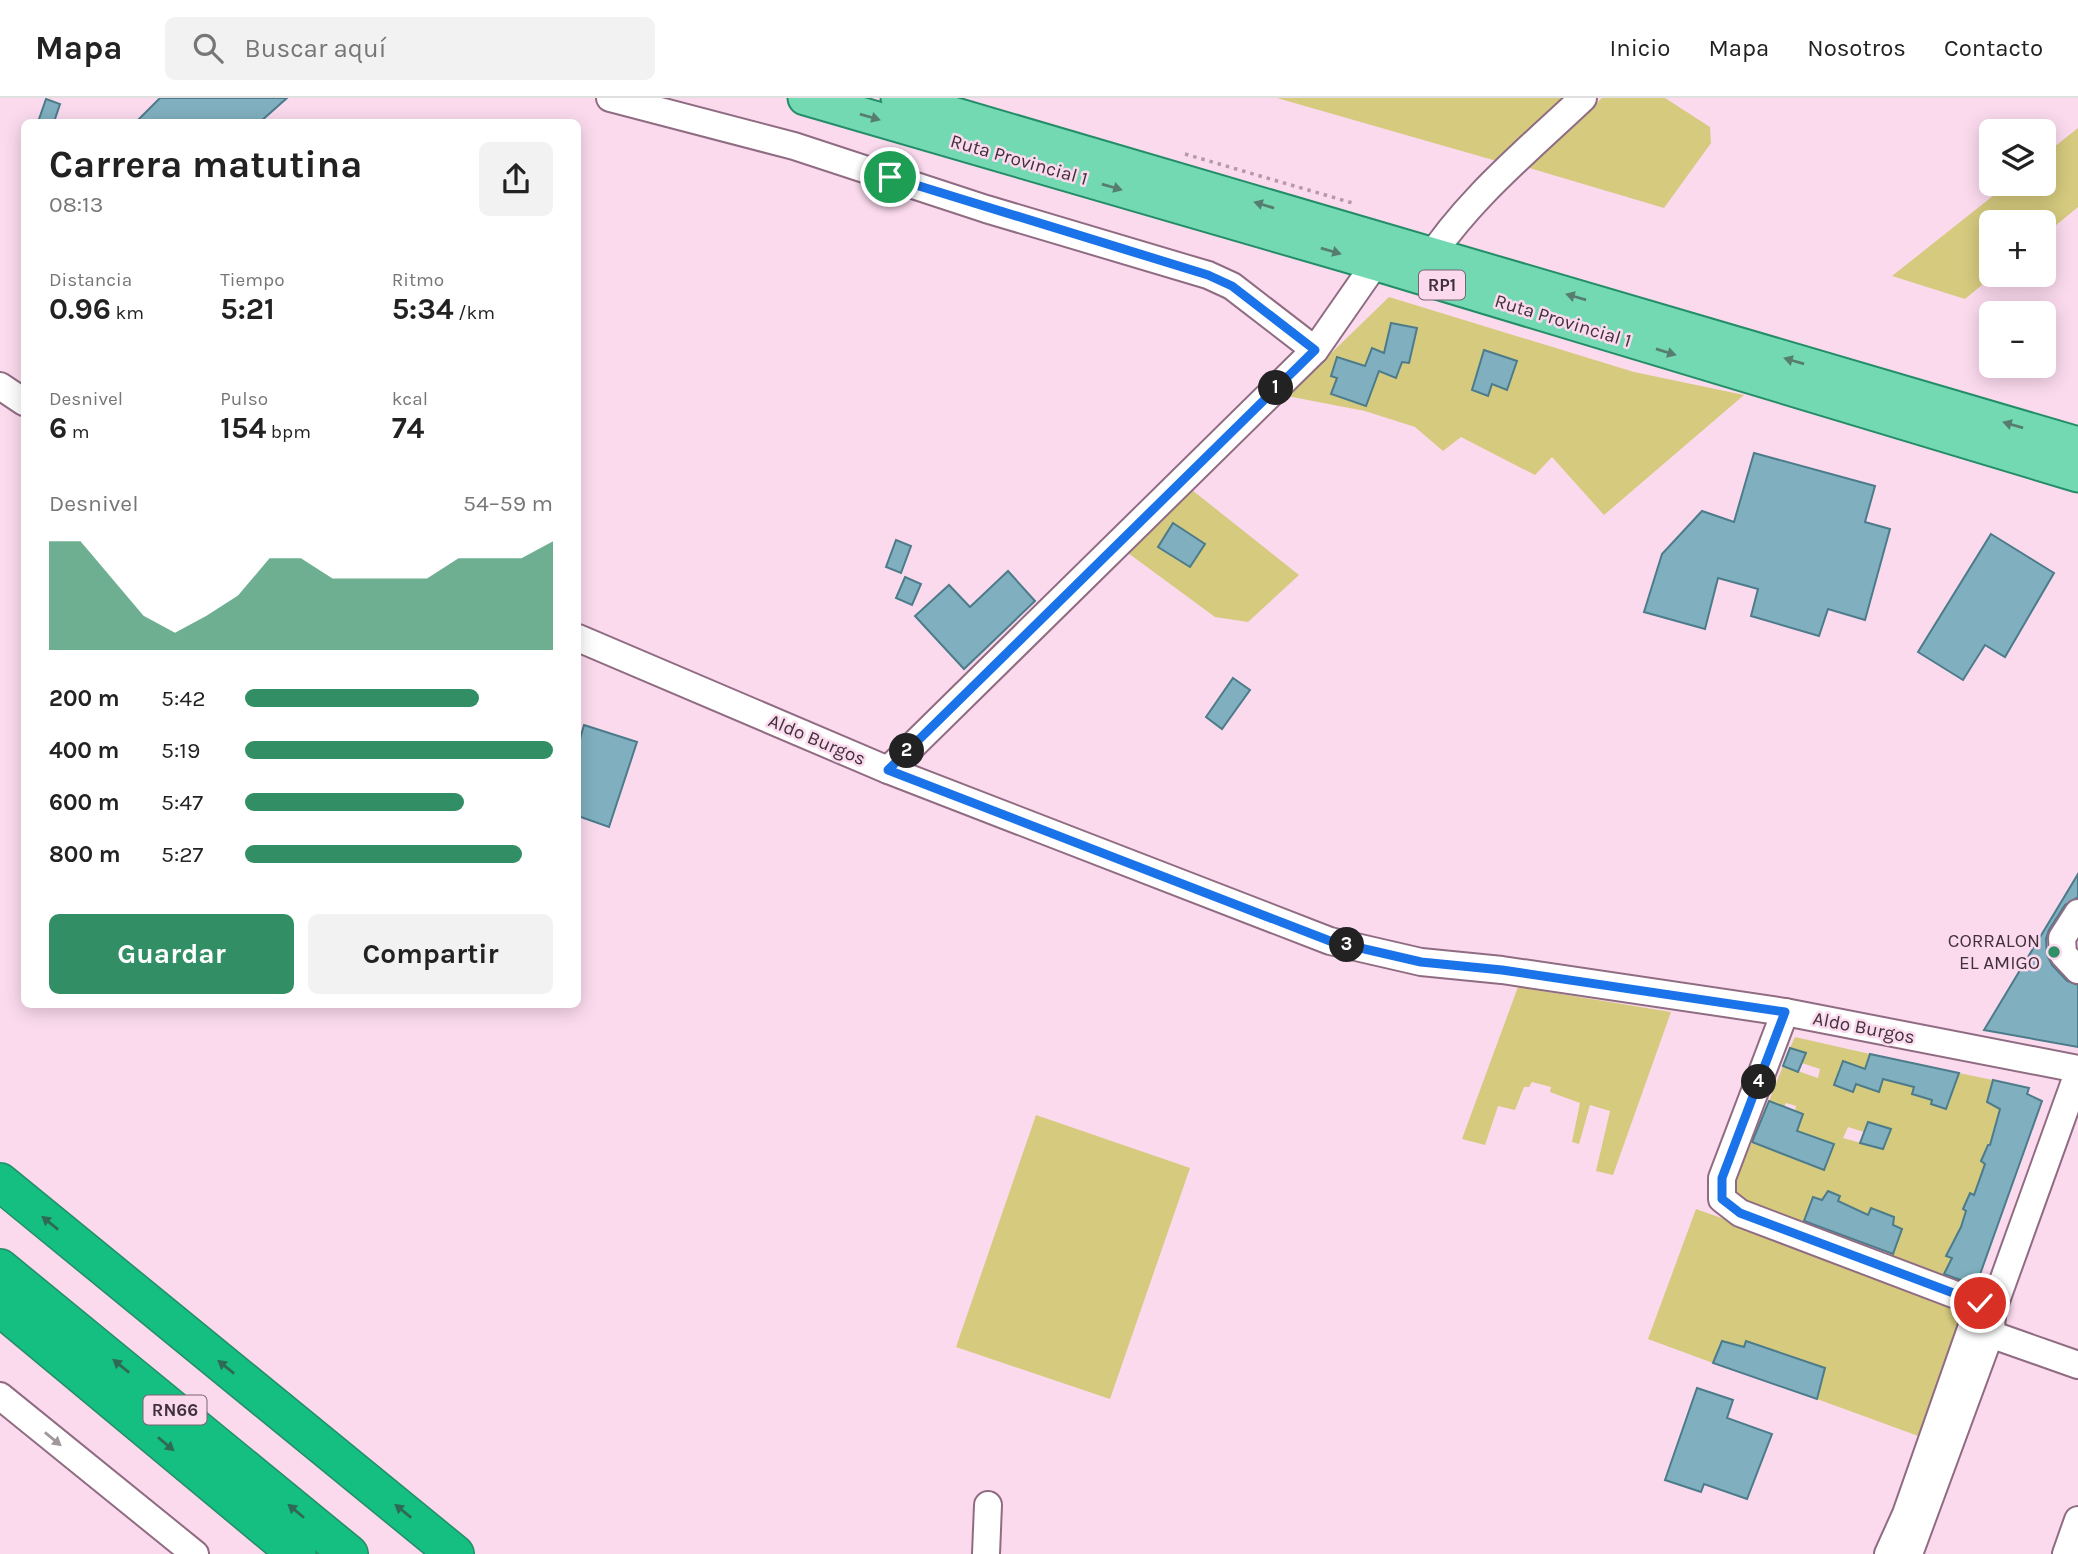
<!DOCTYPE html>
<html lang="es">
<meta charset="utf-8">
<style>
body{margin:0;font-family:Karla,sans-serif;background:#f2f2f2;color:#222;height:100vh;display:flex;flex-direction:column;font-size:26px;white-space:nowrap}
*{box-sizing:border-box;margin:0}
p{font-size:23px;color:#767676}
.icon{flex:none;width:38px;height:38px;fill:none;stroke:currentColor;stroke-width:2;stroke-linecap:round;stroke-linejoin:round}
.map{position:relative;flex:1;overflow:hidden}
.drawer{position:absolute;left:21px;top:21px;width:560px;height:889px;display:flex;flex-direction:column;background:#fff;border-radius:10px;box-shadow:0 4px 18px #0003}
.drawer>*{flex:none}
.fabs{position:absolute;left:1979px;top:21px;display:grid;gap:14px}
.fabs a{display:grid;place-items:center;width:77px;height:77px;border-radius:10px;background:#fff;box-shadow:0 4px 18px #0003;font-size:35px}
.pin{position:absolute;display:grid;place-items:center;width:60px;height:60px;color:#fff;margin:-30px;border:4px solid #fff;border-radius:50%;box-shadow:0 2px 7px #0007}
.km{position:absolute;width:35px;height:35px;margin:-18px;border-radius:50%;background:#222;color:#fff;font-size:19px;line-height:35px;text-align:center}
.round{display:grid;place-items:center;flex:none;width:74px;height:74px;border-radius:10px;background:#f2f2f2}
.headline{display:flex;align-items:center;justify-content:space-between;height:119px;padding:0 28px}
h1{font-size:38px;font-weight:700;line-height:52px}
.metrics{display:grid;grid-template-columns:repeat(3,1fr);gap:10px;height:119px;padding:7px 28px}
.metrics div{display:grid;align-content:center}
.metrics b{font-size:30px;font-weight:700}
.metrics small{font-size:19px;font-weight:400}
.metrics p{font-size:19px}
.chart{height:196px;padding:14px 28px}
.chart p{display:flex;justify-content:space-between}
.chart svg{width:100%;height:126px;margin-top:7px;fill:#318e65;opacity:.7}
.primary-button{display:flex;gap:14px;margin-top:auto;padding:14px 28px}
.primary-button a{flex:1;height:80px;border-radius:10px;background:#318e65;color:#fff;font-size:28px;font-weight:700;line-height:80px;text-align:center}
.primary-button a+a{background:#f2f2f2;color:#222}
ul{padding:0 28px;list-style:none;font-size:23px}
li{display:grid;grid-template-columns:112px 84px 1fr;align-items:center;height:52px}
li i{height:18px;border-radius:9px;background:#318e65}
header{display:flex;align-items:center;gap:42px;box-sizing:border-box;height:98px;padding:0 35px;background:#fff;border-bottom:2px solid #e0e0e0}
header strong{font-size:33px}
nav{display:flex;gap:38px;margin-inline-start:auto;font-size:24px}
.search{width:490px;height:63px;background:#f2f2f2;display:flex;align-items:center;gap:18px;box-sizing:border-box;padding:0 24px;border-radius:10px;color:#767676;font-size:26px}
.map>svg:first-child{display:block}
</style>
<header>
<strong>Mapa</strong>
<div class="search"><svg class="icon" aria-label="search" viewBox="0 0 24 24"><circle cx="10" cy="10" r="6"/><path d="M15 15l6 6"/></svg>Buscar aquí</div>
<nav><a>Inicio</a><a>Mapa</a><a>Nosotros</a><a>Contacto</a></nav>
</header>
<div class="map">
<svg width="2078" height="1456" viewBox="0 0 2078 1456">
<rect width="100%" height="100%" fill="#fbdaee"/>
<!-- green -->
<g fill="#d5ca7e" fill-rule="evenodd">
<path d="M1277,0h289l-66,64z"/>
<path d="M1602,0h63l45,29 1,16 -47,65 -138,-41z"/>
<path d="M2078,30v79l-34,28v-13h-52v53h2l-29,24 -73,-23 116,-92h36v-29z"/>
<path d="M1389,199l245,75 110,23 -140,120 -52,-58 -17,18 -74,-38 -18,14 -28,-24 -50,-16 -78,-15z"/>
<path d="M1192,392l107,85 -51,47 -33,-5 -87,-64z"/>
<path d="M1518,889l153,25 -58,163 -17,-4 14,-60 -20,-6 -11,39 -7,-2 8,-39 -30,-11 1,-5 -19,-5 -3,5h-5l-9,23 -17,-4 -13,39 -23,-6z"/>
<path d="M1795,939l75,17 -9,26 18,11 11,-33 23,5 -7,22 8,2 -2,7 20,6 -1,4 14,5 14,-36 34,7 -6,22 13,7 -6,38 -7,-2 -6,16 4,3 -9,31 -6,-2 -7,16 4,2 -11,30 -3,-1 -7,15 6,3 -8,17 -52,-19 10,-27 -9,-4 1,-8 -23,-9 -4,11 -29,-18 2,-5 -11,-5 -7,9 -9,-3 -11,29c-16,-6 -68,-17 -68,-38 0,-14 13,-33 18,-46l40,16 10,-25 -5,-2 5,-17 -7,-3 1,-5 -10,-3 -2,4 -15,-6 14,-35 35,12 2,-9 -18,-6 3,-10 -15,-5zM1843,963l19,7 -9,24 -19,-8zM1868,1024l23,7 -8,20 -40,-11 5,-11 16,5z"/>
<path d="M1036,1017l154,53 -80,231 -154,-52z"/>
<path d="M1696,1111l274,97 -49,131 -104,-38 8,-31 -78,-27 -3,6 -22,-6 -9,22 -65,-24z"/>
</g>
<!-- building -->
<g fill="#80b0c0" stroke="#4c7b8a" stroke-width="2">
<path d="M160,0h127l-27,24h-124z"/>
<path d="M46,1l14,5 -6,18h-16z"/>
<path d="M1391,225l26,5 -8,35 -7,-1 -6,16 -17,-7 -13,35 -35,-12 6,-16 -6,-2 6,-19 28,9 7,-18 12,5z"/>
<path d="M1484,252l33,11 -10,29 -15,-6 -4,12 -16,-6z"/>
<path d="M1754,355l121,33 -10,36 25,7 -25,91 -37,-11 -9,27 -68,-20 7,-27 -40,-11 -13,51 -61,-17 18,-58 40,-43 32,11z"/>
<path d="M1173,425l32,21 -15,23 -32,-20z"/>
<path d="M1991,436l63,39 -49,84 -20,-12 -22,35 -45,-28z"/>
<path d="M896,442l15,6 -10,27 -15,-6z"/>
<path d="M1008,473l27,30 -71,68 -49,-53 34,-31 21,22z"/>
<path d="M905,479l16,7 -9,21 -16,-7z"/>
<path d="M1233,580l17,12 -28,39 -16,-12z"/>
<path d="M584,627l53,17 -28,85 -31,-11v-70z"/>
<path d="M2078,776v23l-13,8 -16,25 -3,9 1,16 5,10 15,16 11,4v62l-94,-17z"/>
<path d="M1790,950l16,5 -8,19 -15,-6z"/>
<path d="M1870,956l89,19 -13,36 -15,-5 1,-4 -20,-6 2,-7 -31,-8 -4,13 -23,-8 -3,8 -19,-7 9,-24 22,8z"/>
<path d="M1993,982l36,8 -2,6 15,7 -64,179 -12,2 -22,-8 8,-16 -6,-2 15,-29 5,-16 -3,-2 7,-16 4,2 11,-31 -4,-3 7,-16h2l10,-36 -13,-7z"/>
<path d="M1769,1003l34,13 -6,17 37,13 -10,26 -72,-28z"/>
<path d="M1868,1024l23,7 -8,20 -23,-6z"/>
<path d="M1828,1093l12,5 -2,5 30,14 3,-7 23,9 -1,8 9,4 -9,25 -89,-33 9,-24 9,3z"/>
<path d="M1722,1243l22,6 2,-6 79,27 -8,31 -104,-36z"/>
<path d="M1697,1290l36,12 -6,18 45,16 -25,65 -43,-15 -3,8 -36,-12z"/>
</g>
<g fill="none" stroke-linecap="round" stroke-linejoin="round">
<!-- minor casing -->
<g stroke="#906c83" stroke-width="30">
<g id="minor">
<path d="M610,0l184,48 192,63 222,66 24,11 83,64"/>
<path d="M1422,172c41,-67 105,-119 161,-172"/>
<path d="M0,288l24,16"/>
<path d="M578,540l310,132 442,171 91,21 81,8 283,42 293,57"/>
<path d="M888,672l427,-420 71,-102"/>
<path d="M2078,815l-16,25 1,16 15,16"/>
<path d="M1785,914l-63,166v21l18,14 253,96"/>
<path d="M1990,1236l88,31"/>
<path d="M0,1298l195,158"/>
<path d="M986,1456l2,-49"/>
<path d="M1888,1456l18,-40 74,-211"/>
<path d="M1909,1456l81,-220 3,-25 85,-236"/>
<path d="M2066,1456l12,-34"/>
</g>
</g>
<!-- major casing -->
<g stroke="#248d68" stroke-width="37">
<g id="major">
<path d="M805,0l572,166 701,211"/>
<path d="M898,0l1180,346"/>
</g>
</g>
<!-- highway casing -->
<g stroke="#248d68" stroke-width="40">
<g id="highway">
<path d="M0,1084l455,372"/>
<path d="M0,1170l349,286"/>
<path d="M0,1209l297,247"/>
</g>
</g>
<!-- path -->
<path stroke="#b399a9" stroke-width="3.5" stroke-dasharray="3.5 5" stroke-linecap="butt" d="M1185,56l171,50"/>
<!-- minor -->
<use href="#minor" stroke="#fff" stroke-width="26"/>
<!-- major -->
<use href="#major" stroke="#72d9b3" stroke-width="33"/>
<!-- highway -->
<use href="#highway" stroke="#14bf81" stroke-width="37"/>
</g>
<!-- one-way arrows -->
<defs><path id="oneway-solid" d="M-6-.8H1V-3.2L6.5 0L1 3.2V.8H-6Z" transform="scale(1.75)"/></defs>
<g fill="#577d71">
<use href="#oneway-solid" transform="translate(870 19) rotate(16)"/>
<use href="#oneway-solid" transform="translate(1112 89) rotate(16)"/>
<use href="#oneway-solid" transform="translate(1264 107) rotate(-163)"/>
<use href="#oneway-solid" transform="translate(1331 153) rotate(16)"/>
<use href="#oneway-solid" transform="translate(1576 199) rotate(-164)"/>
<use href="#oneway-solid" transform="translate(1666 254) rotate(17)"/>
<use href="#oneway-solid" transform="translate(1794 263) rotate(-164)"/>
<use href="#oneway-solid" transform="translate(2013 327) rotate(-164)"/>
</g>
<g fill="#2f6a57">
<use href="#oneway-solid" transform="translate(50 1125) rotate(-141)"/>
<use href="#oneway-solid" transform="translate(121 1268) rotate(-141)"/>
<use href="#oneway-solid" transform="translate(226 1269) rotate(-141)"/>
<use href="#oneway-solid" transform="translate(166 1346) rotate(40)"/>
<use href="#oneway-solid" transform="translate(296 1413) rotate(-140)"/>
<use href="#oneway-solid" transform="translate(403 1413) rotate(-141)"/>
</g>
<use fill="#a0989d" href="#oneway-solid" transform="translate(53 1341) rotate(39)"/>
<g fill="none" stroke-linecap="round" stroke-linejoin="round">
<!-- route casing -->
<g stroke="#fff" stroke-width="14">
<path id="route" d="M890,79l318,98 24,11 83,64 -427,420 442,171 91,21 81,8 283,42 -63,166v21l18,14 240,90"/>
</g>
<!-- route -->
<use href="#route" stroke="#1a73e8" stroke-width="9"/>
</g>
<!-- markers -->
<circle fill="#318e65" stroke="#fbdaee" stroke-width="2.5" cx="2054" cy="854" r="7"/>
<g text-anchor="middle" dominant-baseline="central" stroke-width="5" stroke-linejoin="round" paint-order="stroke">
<!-- shield labels -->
<g fill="#fbdaee" stroke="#796471" stroke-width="2">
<rect x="1419" y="172.5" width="46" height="29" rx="5"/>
<rect x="143.5" y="1297.5" width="63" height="29" rx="5"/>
</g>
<g font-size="18" font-weight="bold" fill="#41313b">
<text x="1442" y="187">RP1</text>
<text x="175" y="1312">RN66</text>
</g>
<!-- street labels -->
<g font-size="19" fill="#41313b" stroke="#fbdaee">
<text transform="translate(1019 62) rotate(16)">Ruta Provincial 1</text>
<text transform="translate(1563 223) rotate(17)">Ruta Provincial 1</text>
<text transform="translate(817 642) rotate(23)">Aldo Burgos</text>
<text transform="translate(1864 930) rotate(11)">Aldo Burgos</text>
</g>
<!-- poi labels -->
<g font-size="19" fill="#41313b" stroke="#fbdaee" text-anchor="end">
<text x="2040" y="843">CORRALON<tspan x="2040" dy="22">EL AMIGO</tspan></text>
</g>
</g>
</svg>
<div class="fabs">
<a><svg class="icon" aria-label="layers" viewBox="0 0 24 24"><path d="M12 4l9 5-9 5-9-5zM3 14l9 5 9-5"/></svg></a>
<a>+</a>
<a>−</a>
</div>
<div class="pin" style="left:890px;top:79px;background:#1e9e55"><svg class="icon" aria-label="arrive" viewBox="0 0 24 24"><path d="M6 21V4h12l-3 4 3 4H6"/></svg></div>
<div class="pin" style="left:1980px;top:1205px;background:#d93025"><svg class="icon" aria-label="check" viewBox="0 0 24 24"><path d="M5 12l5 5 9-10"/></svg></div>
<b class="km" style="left:1276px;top:290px">1</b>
<b class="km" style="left:907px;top:653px">2</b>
<b class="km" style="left:1347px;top:847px">3</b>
<b class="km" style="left:1759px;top:984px">4</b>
<section class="drawer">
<div class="headline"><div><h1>Carrera matutina</h1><p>08:13</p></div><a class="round"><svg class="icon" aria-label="share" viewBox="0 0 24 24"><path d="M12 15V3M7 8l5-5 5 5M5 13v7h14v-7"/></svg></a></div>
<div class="metrics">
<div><p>Distancia</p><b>0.96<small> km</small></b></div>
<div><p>Tiempo</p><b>5:21</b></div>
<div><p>Ritmo</p><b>5:34<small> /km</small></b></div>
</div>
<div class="metrics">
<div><p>Desnivel</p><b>6<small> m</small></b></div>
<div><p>Pulso</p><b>154<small> bpm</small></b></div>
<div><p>kcal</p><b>74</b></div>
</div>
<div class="chart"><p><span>Desnivel</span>54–59 m</p>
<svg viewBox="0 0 160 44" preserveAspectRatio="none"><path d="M0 44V6L10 6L20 19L30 32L40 38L50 32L60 25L70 12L80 12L90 19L100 19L110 19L120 19L130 12L140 12L150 12L160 6V44z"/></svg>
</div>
<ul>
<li><b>200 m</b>5:42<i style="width:76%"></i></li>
<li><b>400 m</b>5:19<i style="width:100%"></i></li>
<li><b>600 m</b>5:47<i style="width:71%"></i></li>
<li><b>800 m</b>5:27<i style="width:90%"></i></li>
</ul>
<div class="primary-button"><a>Guardar</a><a>Compartir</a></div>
</section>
</div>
